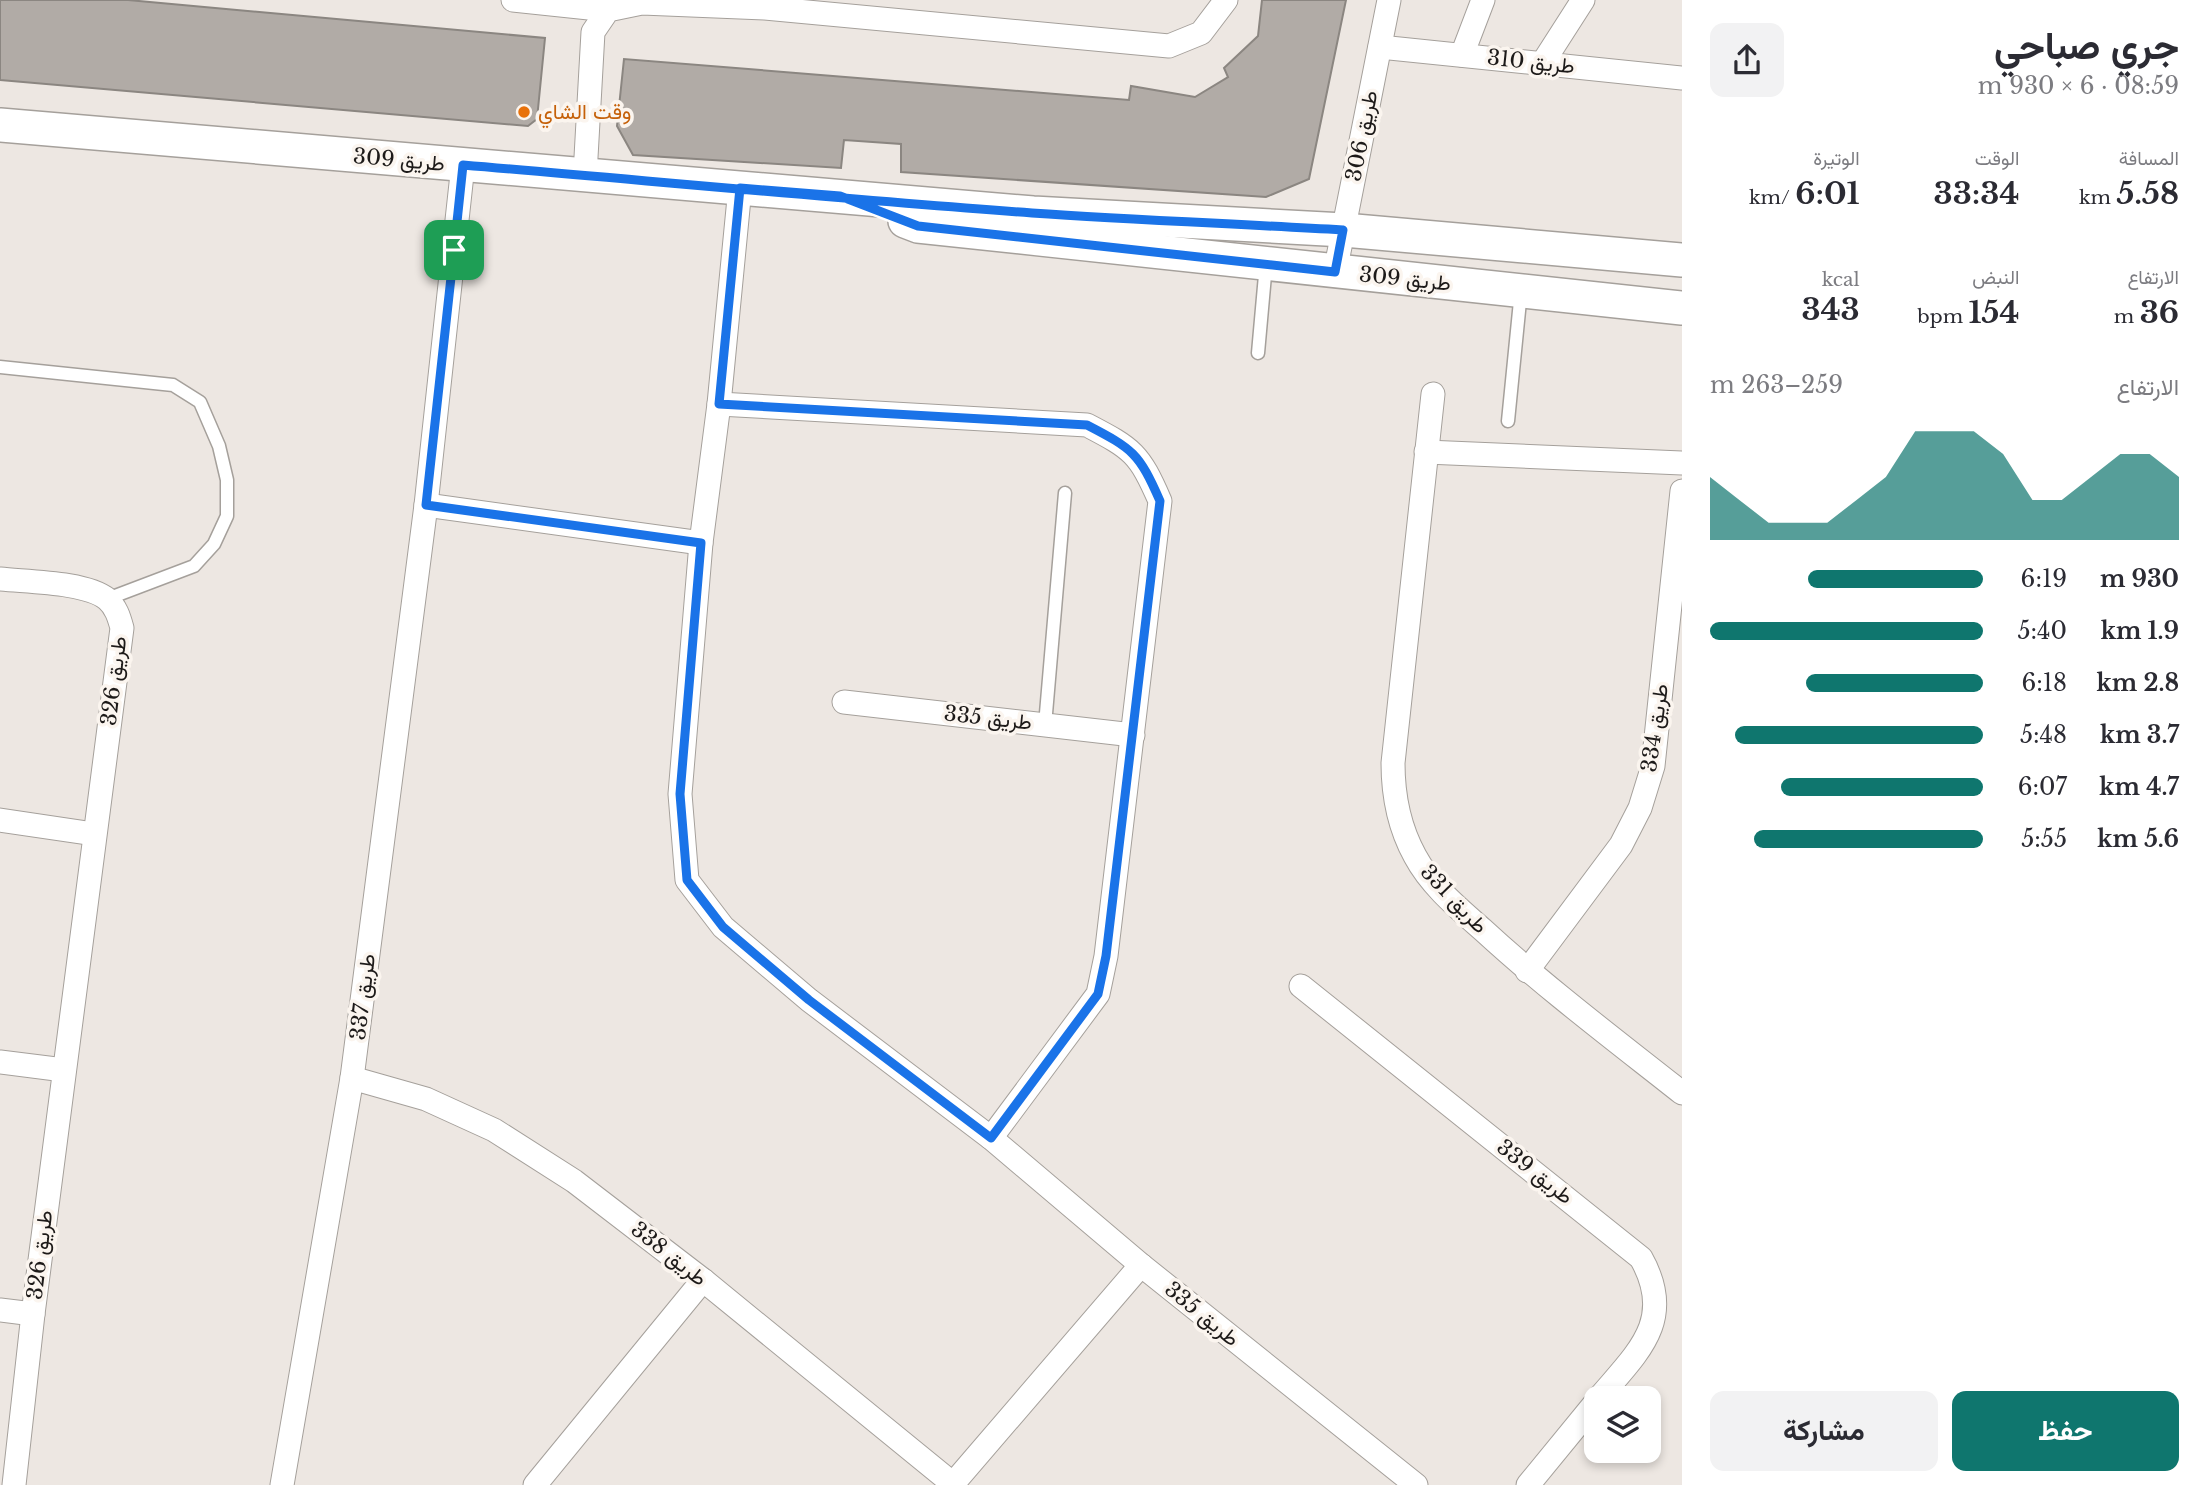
<!DOCTYPE html>
<html lang="ar">
<meta charset="utf-8">
<style>
body{margin:0;font-family:"Libre Baskerville",Vazirmatn,serif;background:#f2f2f3;color:#2b2b33;direction:rtl;height:100vh;display:flex;flex-direction:column;font-size:26px;white-space:nowrap}
*{box-sizing:border-box;margin:0}
p{font-size:23px;color:#7c7c81}
.icon{flex:none;width:38px;height:38px;fill:none;stroke:currentColor;stroke-width:2;stroke-linecap:round;stroke-linejoin:round}
.map{position:relative;flex:1;overflow:hidden;direction:ltr}
.details{display:flex;flex-direction:column;background:#fff;width:525px}
.details>*{flex:none}
.tools{position:absolute;left:1584px;top:1386px;display:grid;gap:14px}
.tools a{display:grid;place-items:center;width:77px;height:77px;border-radius:14px;background:#fff;box-shadow:0 4px 10px #0003;font-size:35px}
.pin{position:absolute;display:grid;place-items:center;width:60px;height:60px;color:#fff;margin:-30px;border-radius:14px;box-shadow:0 4px 10px #0006}
.round{display:grid;place-items:center;flex:none;width:74px;height:74px;border-radius:14px;background:#f2f2f3}
.head{display:flex;align-items:center;justify-content:space-between;height:119px;padding:0 28px}
h1{font-size:38px;font-weight:700;line-height:52px}
.metrics{display:grid;grid-template-columns:repeat(3,1fr);gap:10px;height:119px;padding:7px 28px}
.metrics div{display:grid;align-content:center}
.metrics b{font-size:30px;font-weight:700}
.metrics small{font-size:19px;font-weight:400}
.metrics p{font-size:19px}
.chart{height:196px;padding:14px 28px}
.chart p{display:flex;justify-content:space-between}
.chart svg{width:100%;height:126px;margin-top:7px;fill:#0f766e;opacity:.7}
.cta{display:flex;gap:14px;margin-top:auto;padding:14px 28px}
.cta a{flex:1;height:80px;border-radius:14px;background:#0f766e;color:#fff;font-size:28px;font-weight:700;line-height:80px;text-align:center}
.cta a+a{background:#f2f2f3;color:#2b2b33}
ul{padding:0 28px;list-style:none;font-size:23px}
li{display:grid;grid-template-columns:112px 84px 1fr;align-items:center;height:52px}
li i{height:18px;border-radius:9px;background:#0f766e}
main{display:flex;flex:1;min-height:0}
.map>svg:first-child{display:block}
</style>
<main>
<section class="details">
<div class="head"><div><h1>جري صباحي</h1><p>08:59 · 6 × 930 m</p></div><a class="round"><svg class="icon" aria-label="share" viewBox="0 0 24 24"><path d="M12 15V3M7 8l5-5 5 5M5 13v7h14v-7"/></svg></a></div>
<div class="metrics">
<div><p>المسافة</p><b>5.58<small> km</small></b></div>
<div><p>الوقت</p><b>33:34</b></div>
<div><p>الوتيرة</p><b>6:01<small> /km</small></b></div>
</div>
<div class="metrics">
<div><p>الارتفاع</p><b>36<small> m</small></b></div>
<div><p>النبض</p><b>154<small> bpm</small></b></div>
<div><p>kcal</p><b>343</b></div>
</div>
<div class="chart"><p><span>الارتفاع</span>259–263 m</p>
<svg viewBox="0 0 160 44" preserveAspectRatio="none"><path d="M0 44V22L10 30L20 38L30 38L40 38L50 30L60 22L70 6L80 6L90 6L100 14L110 30L120 30L130 22L140 14L150 14L160 22V44z"/></svg>
</div>
<ul>
<li><b>930 m</b>6:19<i style="width:64%"></i></li>
<li><b>1.9 km</b>5:40<i style="width:100%"></i></li>
<li><b>2.8 km</b>6:18<i style="width:65%"></i></li>
<li><b>3.7 km</b>5:48<i style="width:91%"></i></li>
<li><b>4.7 km</b>6:07<i style="width:74%"></i></li>
<li><b>5.6 km</b>5:55<i style="width:84%"></i></li>
</ul>
<div class="cta"><a>حفظ</a><a>مشاركة</a></div>
</section>
<div class="map">
<svg width="1682" height="1485" viewBox="0 0 1682 1485">
<rect width="100%" height="100%" fill="#ede7e2"/>
<!-- building -->
<g fill="#b1aba6" stroke="#8b8681" stroke-width="2">
<path d="M0,0h128l417,38 -8,81 -9,7 -528,-46z"/>
<path d="M1262,0h84l-37,179 -43,18 -365,-25v-28l-57,-4 -3,28 -208,-13 -16,-29 7,-67 505,41 2,-14 64,11 33,-20 -4,-9 34,-32z"/>
</g>
<g fill="none" stroke-linecap="round" stroke-linejoin="round">
<!-- lane casing -->
<g stroke="#a5a09b" stroke-width="15">
<g id="lane">
<path d="M1258,353l8,-89"/>
<path d="M0,367l173,18 27,17 19,44 8,34v36l-13,28 -20,22 -87,33"/>
<path d="M1508,421l13,-130"/>
<path d="M1045,725l20,-232"/>
</g>
</g>
<!-- street casing -->
<g stroke="#a5a09b" stroke-width="25">
<g id="street">
<path d="M513,0l95,10"/>
<path d="M1380,47l302,31"/>
<path d="M1462,55l21,-55"/>
<path d="M1542,64l41,-64"/>
<path d="M585,175l8,-143 15,-22 34,-7 123,5 404,38 32,-13 25,-33"/>
<path d="M740,188l-21,216 -18,139 -21,251 7,86 36,47 86,73 182,138 150,127 275,220"/>
<path d="M1335,272l54,-272"/>
<path d="M1433,394l-40,369c0,33 6,64 22,93 16,30 43,52 68,74 63,58 132,110 199,163"/>
<path d="M719,404l368,21c46,24 52,28 73,76l-54,455 -8,38 -107,144"/>
<path d="M1426,452l256,11"/>
<path d="M426,505l275,38"/>
<path d="M0,579c28,3 86,3 107,20 9,8 12,18 15,29l-89,686 -19,171"/>
<path d="M844,702l289,33"/>
<path d="M0,820l94,14"/>
<path d="M1527,971l94,-126 19,-37 13,-42 29,-275"/>
<path d="M1301,986l340,272c35,62 -3,94 -42,140"/>
<path d="M0,1062l64,8"/>
<path d="M352,1078l74,21 68,31 80,51 129,99 250,204"/>
<path d="M0,1310l33,4"/>
<path d="M282,1485l70,-407 74,-573 37,-340"/>
<path d="M535,1485l168,-205"/>
<path d="M952,1485l189,-220"/>
<path d="M1528,1485l68,-83"/>
</g>
</g>
<!-- secondary casing -->
<g stroke="#a5a09b" stroke-width="36">
<g id="secondary">
<path d="M0,125l1033,88 311,17 338,30"/>
<path d="M905,221l13,5 764,82"/>
</g>
</g>
<!-- lane -->
<use href="#lane" stroke="#fff" stroke-width="12"/>
<!-- street -->
<use href="#street" stroke="#fff" stroke-width="23"/>
<!-- secondary -->
<use href="#secondary" stroke="#fff" stroke-width="33"/>
</g>
<g fill="none" stroke-linecap="round" stroke-linejoin="round">
<!-- route casing -->
<g stroke="#fff" stroke-width="14">
<path id="route" d="M454,250l-28,255 275,38 -21,251 7,86 36,47 86,73 182,138 107,-144 8,-38 54,-455c-21,-48 -27,-52 -73,-76l-368,-21 21,-216 100,8 78,30 417,46 8,-42c-103,-6 -207,-10 -311,-17 -190,-14 -380,-32 -569,-48l-9,85"/>
</g>
<!-- route -->
<use href="#route" stroke="#1a73e8" stroke-width="9"/>
</g>
<!-- markers -->
<circle fill="#e8710a" stroke="#fbf5ef" stroke-width="2.5" cx="524" cy="112" r="7"/>
<g text-anchor="middle" dominant-baseline="central" stroke-width="7" stroke-linejoin="round" paint-order="stroke">
<!-- street labels -->
<g font-size="21" fill="#1d1a19" stroke="#fbf5ef">
<text transform="translate(1531 62) rotate(6)">طريق 310</text>
<text transform="translate(1362 136) rotate(-79)">طريق 306</text>
<text transform="translate(399 160) rotate(5)">طريق 309</text>
<text transform="translate(1405 279) rotate(6)">طريق 309</text>
<text transform="translate(114 681) rotate(-83)">طريق 326</text>
<text transform="translate(988 718) rotate(6)">طريق 335</text>
<text transform="translate(1655 728) rotate(-82)">طريق 334</text>
<text transform="translate(1454 899) rotate(46)">طريق 331</text>
<text transform="translate(363 997) rotate(-83)">طريق 337</text>
<text transform="translate(1535 1172) rotate(38)">طريق 339</text>
<text transform="translate(669 1254) rotate(38)">طريق 338</text>
<text transform="translate(40 1255) rotate(-83)">طريق 326</text>
<text transform="translate(1202 1314) rotate(39)">طريق 335</text>
</g>
<!-- food labels -->
<g font-size="21" fill="#c56008" stroke="#fbf5ef" text-anchor="start">
<text x="538" y="112">وقت الشاي</text>
</g>
</g>
</svg>
<div class="tools">
<a><svg class="icon" aria-label="layers" viewBox="0 0 24 24"><path d="M12 4l9 5-9 5-9-5zM3 14l9 5 9-5"/></svg></a>
</div>
<div class="pin" style="left:454px;top:250px;background:#1e9e55"><svg class="icon" aria-label="arrive" viewBox="0 0 24 24"><path d="M6 21V4h12l-3 4 3 4H6"/></svg></div>
</div>
</main>
